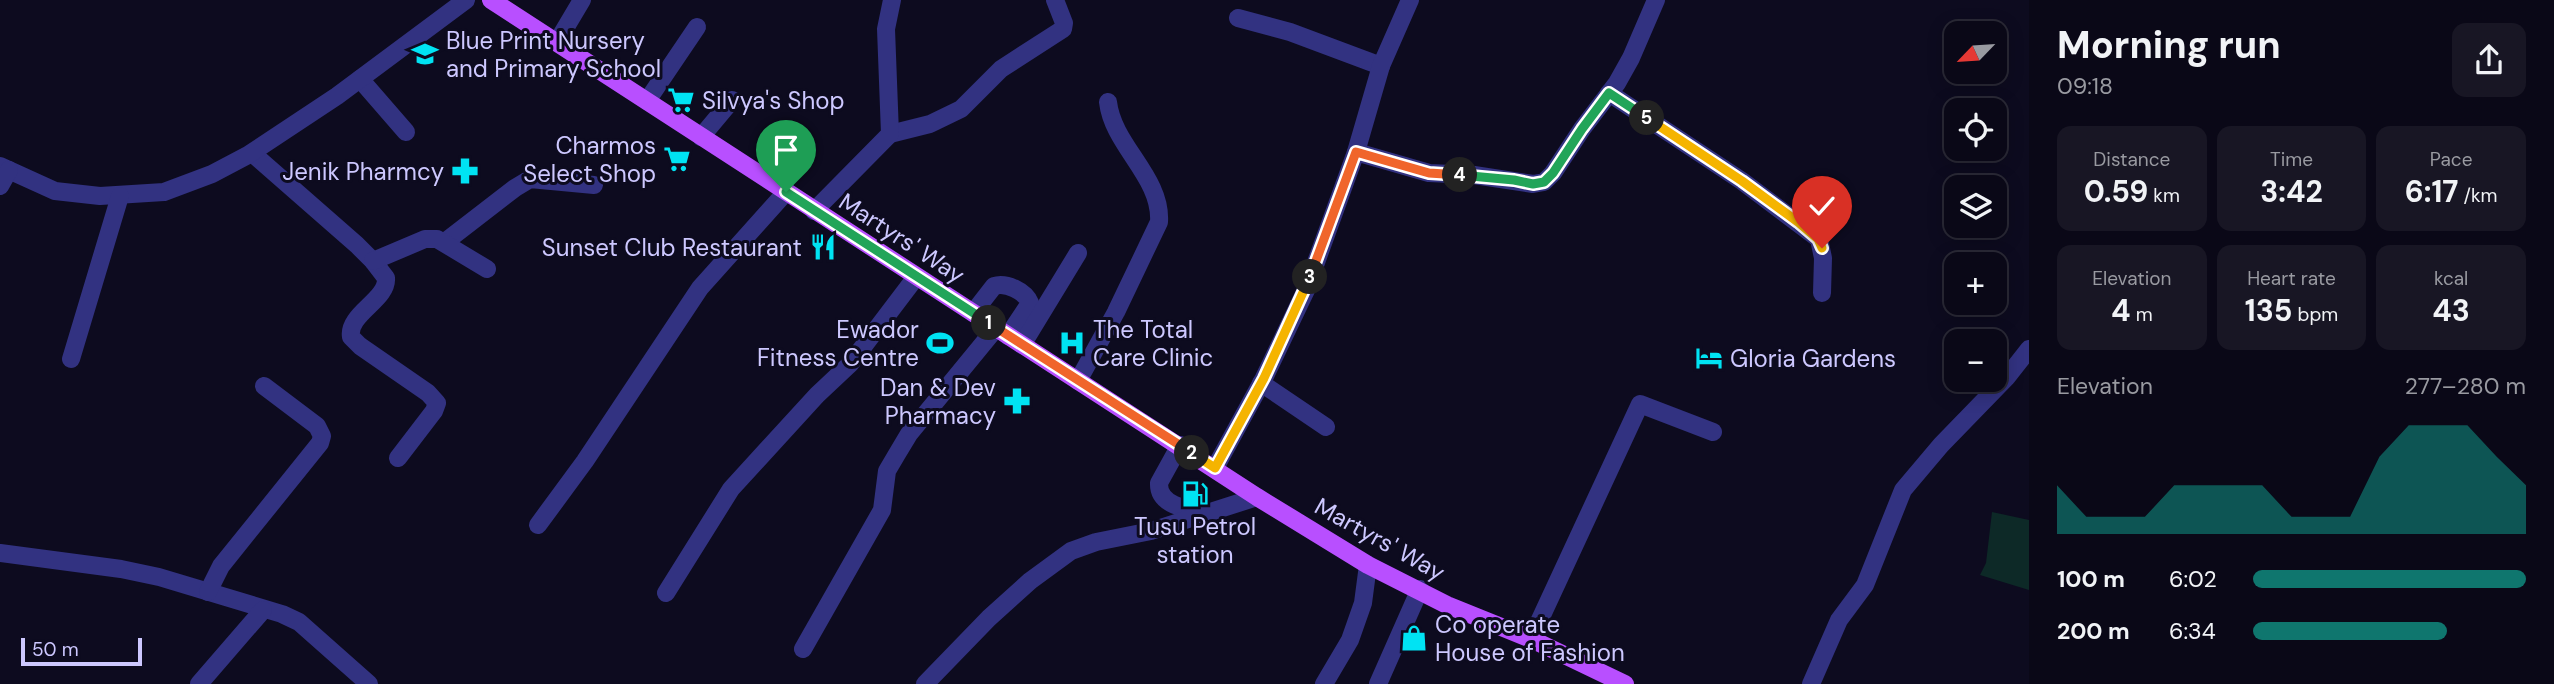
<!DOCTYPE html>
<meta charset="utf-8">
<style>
body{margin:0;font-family:"DM Sans",sans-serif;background:#181624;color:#f1f3f6;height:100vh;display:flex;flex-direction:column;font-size:26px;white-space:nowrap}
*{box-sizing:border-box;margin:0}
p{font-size:23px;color:#999aa1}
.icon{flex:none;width:38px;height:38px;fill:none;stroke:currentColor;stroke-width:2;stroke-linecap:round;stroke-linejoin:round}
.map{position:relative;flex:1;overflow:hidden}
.details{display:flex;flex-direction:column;background:#0a0817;width:525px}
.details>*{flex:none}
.needle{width:46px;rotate:245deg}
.tools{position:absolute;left:1944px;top:21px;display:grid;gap:14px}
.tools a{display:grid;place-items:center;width:63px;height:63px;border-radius:14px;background:#0a0817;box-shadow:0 4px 18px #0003,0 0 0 2px #2a2936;font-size:35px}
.scale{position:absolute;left:21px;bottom:18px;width:121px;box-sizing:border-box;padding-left:7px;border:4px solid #cdc8ff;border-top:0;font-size:19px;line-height:24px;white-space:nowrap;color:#cdc8ff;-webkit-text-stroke:5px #0d0b1f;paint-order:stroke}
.pin{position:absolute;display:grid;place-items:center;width:60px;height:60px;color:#fff;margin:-72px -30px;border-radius:50% 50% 50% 0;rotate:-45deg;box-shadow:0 0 7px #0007}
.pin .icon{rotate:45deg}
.km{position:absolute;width:35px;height:35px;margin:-18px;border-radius:50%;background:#222;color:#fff;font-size:19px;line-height:35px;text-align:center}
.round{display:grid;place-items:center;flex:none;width:74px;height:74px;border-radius:14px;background:#181624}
.summary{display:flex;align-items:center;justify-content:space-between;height:119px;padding:0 28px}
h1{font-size:38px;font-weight:700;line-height:52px}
.metrics{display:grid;grid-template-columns:repeat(3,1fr);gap:10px;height:119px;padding:7px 28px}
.metrics div{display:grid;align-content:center;border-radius:14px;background:#181624;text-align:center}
.metrics b{font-size:30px;font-weight:700}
.metrics small{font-size:19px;font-weight:400}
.metrics p{font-size:19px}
.chart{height:196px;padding:14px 28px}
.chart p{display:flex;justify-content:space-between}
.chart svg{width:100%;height:126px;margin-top:7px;fill:#0f766e;opacity:.7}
ul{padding:0 28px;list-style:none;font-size:23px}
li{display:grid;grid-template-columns:112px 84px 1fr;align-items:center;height:52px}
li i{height:18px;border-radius:9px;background:#0f766e}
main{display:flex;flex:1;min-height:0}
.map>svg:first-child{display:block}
</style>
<main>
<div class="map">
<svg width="2029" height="684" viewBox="0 0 2029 684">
<rect width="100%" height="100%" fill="#0d0b1f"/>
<!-- green -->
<path fill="#0d2927" d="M1992,512l37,8v70l-49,-15 6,-12z"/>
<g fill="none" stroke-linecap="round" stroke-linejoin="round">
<!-- minor -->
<g stroke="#323281" stroke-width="18">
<path d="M1238,18l52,14 91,34"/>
<path d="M557,42l25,-42"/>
<path d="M360,79l46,53"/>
<path d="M1609,93l133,88 77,58 4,19 -1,35"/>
<path d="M647,101l50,-74"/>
<path d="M890,134l40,-10 31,-15 40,-40 62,-40 1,-6 -9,-23"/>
<path d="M701,137l31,-37"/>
<path d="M1356,152l73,21 45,2 59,9 11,-2 9,-9 29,-44 35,-46 14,-25 25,-58"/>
<path d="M252,153l105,92 16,16 13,17c2,22 -39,36 -35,59l9,9 68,47 9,10 -3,8 -36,47"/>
<path d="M0,166l55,25 45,5 64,-4 48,-18 36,-19 89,-59 129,-96"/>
<path d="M0,186l9,-16"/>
<path d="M814,211l76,-77 -4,-105 6,-29"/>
<path d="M445,242l70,-54 15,-9 64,6"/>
<path d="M373,261l52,-22h12l50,30"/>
<path d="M973,313l21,-27c12,-4 31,5 36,17l-22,33"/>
<path d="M1022,345l56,-92"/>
<path d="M71,359l49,-163"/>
<path d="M1078,381l38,-69 43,-90c3,-45 -46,-76 -51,-120"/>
<path d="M1261,383l65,44"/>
<path d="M1180,445l-21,38c-1,22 27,27 44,27"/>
<path d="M1215,468l49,-90 42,-88 50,-138 25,-86 29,-66"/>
<path d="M538,525l47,-64 115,-173 86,-96"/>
<path d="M0,553l121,16 38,8 123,37 17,8 70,62"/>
<path d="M208,592l13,-26 99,-123 2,-7 -5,-10 -53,-40"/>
<path d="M666,593l65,-104 86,-94 33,-31 66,-87"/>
<path d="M1531,639l109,-235 73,28"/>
<path d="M803,649l79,-139 5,-39 10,-17 12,-20 87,-106"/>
<path d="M199,684l64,-74"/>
<path d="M925,684l64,-66 41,-37 41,-30 25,-9 55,-11 106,-34"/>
<path d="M1324,684l26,-44 13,-37 5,-38"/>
<path d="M1378,684l42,-95"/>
<path d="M1811,684l28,-64 26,-35 38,-95 38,-45 66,-68 22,-28"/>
</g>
<!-- major -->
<path stroke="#b84fff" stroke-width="18" d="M491,0l766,497 111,68 79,40 84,34 94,45"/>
</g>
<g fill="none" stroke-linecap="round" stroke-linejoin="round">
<!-- split-1 casing -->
<g stroke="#fff" stroke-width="14">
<path id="split-1" d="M786,192l203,131"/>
</g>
<!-- split-2 casing -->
<g stroke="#fff" stroke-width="14">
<path id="split-2" d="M989,323l203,130"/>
</g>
<!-- split-3 casing -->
<g stroke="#fff" stroke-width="14">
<path id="split-3" d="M1192,453l23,15 49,-90 46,-101"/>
</g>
<!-- split-4 casing -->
<g stroke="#fff" stroke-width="14">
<path id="split-4" d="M1310,277l46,-125 73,21 31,2"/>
</g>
<!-- split-5 casing -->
<g stroke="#fff" stroke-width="14">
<path id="split-5" d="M1460,175l54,5 19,4 11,-2 9,-9 29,-44 27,-36 38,25"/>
</g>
<!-- split-6 casing -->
<g stroke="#fff" stroke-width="14">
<path id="split-6" d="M1647,118l95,63 56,41 20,17 4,9"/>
</g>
<!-- split-1 -->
<use href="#split-1" stroke="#22a559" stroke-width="9"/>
<!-- split-2 -->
<use href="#split-2" stroke="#f0652b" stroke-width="9"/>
<!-- split-3 -->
<use href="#split-3" stroke="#f5b400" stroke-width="9"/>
<!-- split-4 -->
<use href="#split-4" stroke="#f0652b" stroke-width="9"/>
<!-- split-5 -->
<use href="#split-5" stroke="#22a559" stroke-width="9"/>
<!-- split-6 -->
<use href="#split-6" stroke="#f5b400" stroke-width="9"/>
</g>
<!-- icons -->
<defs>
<g id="school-bare" transform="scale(2.1)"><path d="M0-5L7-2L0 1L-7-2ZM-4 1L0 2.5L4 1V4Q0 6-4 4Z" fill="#00e3f3" stroke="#0d0b1f" stroke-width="2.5" paint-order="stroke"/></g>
<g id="supermarket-bare" transform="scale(2.1)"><path d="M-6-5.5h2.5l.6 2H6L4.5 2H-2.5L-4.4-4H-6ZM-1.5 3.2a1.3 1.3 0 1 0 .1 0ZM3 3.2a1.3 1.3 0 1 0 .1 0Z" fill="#00e3f3" stroke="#0d0b1f" stroke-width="2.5" paint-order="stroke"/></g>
<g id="pharmacy-bare" transform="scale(2.1)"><path d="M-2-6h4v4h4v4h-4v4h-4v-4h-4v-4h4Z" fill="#00e3f3" stroke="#0d0b1f" stroke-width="2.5" paint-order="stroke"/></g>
<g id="restaurant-bare" transform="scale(2.1)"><path d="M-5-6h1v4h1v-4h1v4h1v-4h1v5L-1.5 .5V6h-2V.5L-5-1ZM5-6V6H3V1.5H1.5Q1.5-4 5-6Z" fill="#00e3f3" stroke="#0d0b1f" stroke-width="2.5" paint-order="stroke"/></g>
<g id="stadium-bare" transform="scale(2.1)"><path d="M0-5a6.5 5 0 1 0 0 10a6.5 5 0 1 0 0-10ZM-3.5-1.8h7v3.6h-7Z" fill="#00e3f3" stroke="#0d0b1f" stroke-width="2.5" paint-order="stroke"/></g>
<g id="hospital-bare" transform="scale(2.1)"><path d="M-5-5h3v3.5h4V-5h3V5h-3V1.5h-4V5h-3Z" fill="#00e3f3" stroke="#0d0b1f" stroke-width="2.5" paint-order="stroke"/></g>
<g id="hotel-bare" transform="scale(2.1)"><path d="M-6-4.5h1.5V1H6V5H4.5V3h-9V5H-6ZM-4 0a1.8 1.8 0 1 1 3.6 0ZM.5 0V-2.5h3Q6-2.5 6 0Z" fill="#00e3f3" stroke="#0d0b1f" stroke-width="2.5" paint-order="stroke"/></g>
<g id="fuel-bare" transform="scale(2.1)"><path d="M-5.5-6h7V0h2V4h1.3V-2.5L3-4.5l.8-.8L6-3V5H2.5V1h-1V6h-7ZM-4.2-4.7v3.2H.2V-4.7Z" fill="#00e3f3" stroke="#0d0b1f" stroke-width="2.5" paint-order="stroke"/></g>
<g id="shop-bare" transform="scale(2.1)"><path d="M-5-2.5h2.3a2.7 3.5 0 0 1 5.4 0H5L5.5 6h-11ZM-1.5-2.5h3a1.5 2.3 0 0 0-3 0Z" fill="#00e3f3" stroke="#0d0b1f" stroke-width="2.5" paint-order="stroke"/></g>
</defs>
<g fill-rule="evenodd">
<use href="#school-bare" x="425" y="54"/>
<use href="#supermarket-bare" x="681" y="100"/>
<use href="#supermarket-bare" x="677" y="159"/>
<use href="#pharmacy-bare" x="465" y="171"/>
<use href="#restaurant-bare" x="823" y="247"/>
<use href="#stadium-bare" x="940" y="343"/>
<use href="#hospital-bare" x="1072" y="343"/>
<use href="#hotel-bare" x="1709" y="358"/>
<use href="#pharmacy-bare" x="1017" y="401"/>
<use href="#fuel-bare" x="1195" y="494"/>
<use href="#shop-bare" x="1414" y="638"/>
</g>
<g text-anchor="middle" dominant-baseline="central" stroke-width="6" stroke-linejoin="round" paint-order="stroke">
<!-- poi labels -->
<g font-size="24" fill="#cdc8ff" stroke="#0d0b1f" text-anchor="start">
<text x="446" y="40">Blue Print Nursery<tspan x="446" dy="28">and Primary School</tspan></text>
<text x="702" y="100">Silvya's Shop</text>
<text x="656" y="145" text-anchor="end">Charmos<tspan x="656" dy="28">Select Shop</tspan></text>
<text x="444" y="171" text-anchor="end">Jenik Pharmcy</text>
<text x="802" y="247" text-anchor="end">Sunset Club Restaurant</text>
<text x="919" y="329" text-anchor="end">Ewador<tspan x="919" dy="28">Fitness Centre</tspan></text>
<text x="1093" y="329">The Total<tspan x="1093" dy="28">Care Clinic</tspan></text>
<text x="1730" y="358">Gloria Gardens</text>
<text x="996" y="387" text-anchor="end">Dan &amp; Dev<tspan x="996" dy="28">Pharmacy</tspan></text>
<text x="1195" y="526" text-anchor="middle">Tusu Petrol<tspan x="1195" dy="28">station</tspan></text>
<text x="1435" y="624">Co operate<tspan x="1435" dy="28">House of Fashion</tspan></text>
</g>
<!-- street labels -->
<g font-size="24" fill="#cdc8ff" stroke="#0d0b1f">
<text transform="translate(902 238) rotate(33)">Martyrs' Way</text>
<text transform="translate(1380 539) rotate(29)">Martyrs' Way</text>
</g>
</g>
</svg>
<div class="tools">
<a><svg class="needle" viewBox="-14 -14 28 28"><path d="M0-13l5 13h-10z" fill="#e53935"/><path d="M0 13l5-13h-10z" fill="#999aa1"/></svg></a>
<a><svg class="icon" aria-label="locate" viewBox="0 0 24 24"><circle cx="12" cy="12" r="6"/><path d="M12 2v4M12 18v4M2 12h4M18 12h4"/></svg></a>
<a><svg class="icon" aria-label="layers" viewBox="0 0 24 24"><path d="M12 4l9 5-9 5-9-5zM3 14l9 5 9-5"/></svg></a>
<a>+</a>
<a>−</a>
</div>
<div class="scale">50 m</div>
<div class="pin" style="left:786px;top:192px;background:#1e9e55"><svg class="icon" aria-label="arrive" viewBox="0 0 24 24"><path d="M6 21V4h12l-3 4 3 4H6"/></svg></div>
<div class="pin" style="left:1822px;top:248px;background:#d93025"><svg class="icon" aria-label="check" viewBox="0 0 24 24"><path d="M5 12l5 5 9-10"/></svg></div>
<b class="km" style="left:989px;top:323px">1</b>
<b class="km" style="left:1192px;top:453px">2</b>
<b class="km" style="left:1310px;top:277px">3</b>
<b class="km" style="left:1460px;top:175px">4</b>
<b class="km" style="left:1647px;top:118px">5</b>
</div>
<section class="details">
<div class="summary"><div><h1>Morning run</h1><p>09:18</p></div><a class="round"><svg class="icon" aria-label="share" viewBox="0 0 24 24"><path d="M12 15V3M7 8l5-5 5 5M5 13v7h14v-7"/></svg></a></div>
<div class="metrics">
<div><p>Distance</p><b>0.59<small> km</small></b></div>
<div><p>Time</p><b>3:42</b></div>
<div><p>Pace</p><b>6:17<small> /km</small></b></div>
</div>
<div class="metrics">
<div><p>Elevation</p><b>4<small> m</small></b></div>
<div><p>Heart rate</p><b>135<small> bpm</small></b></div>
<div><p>kcal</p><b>43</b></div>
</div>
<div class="chart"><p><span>Elevation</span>277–280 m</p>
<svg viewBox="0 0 160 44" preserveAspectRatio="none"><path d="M0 44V27L10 38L20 38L30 38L40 27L50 27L60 27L70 27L80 38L90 38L100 38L110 17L120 6L130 6L140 6L150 17L160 27V44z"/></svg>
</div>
<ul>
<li><b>100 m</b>6:02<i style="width:100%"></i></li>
<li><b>200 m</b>6:34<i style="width:71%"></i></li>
</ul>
</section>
</main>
